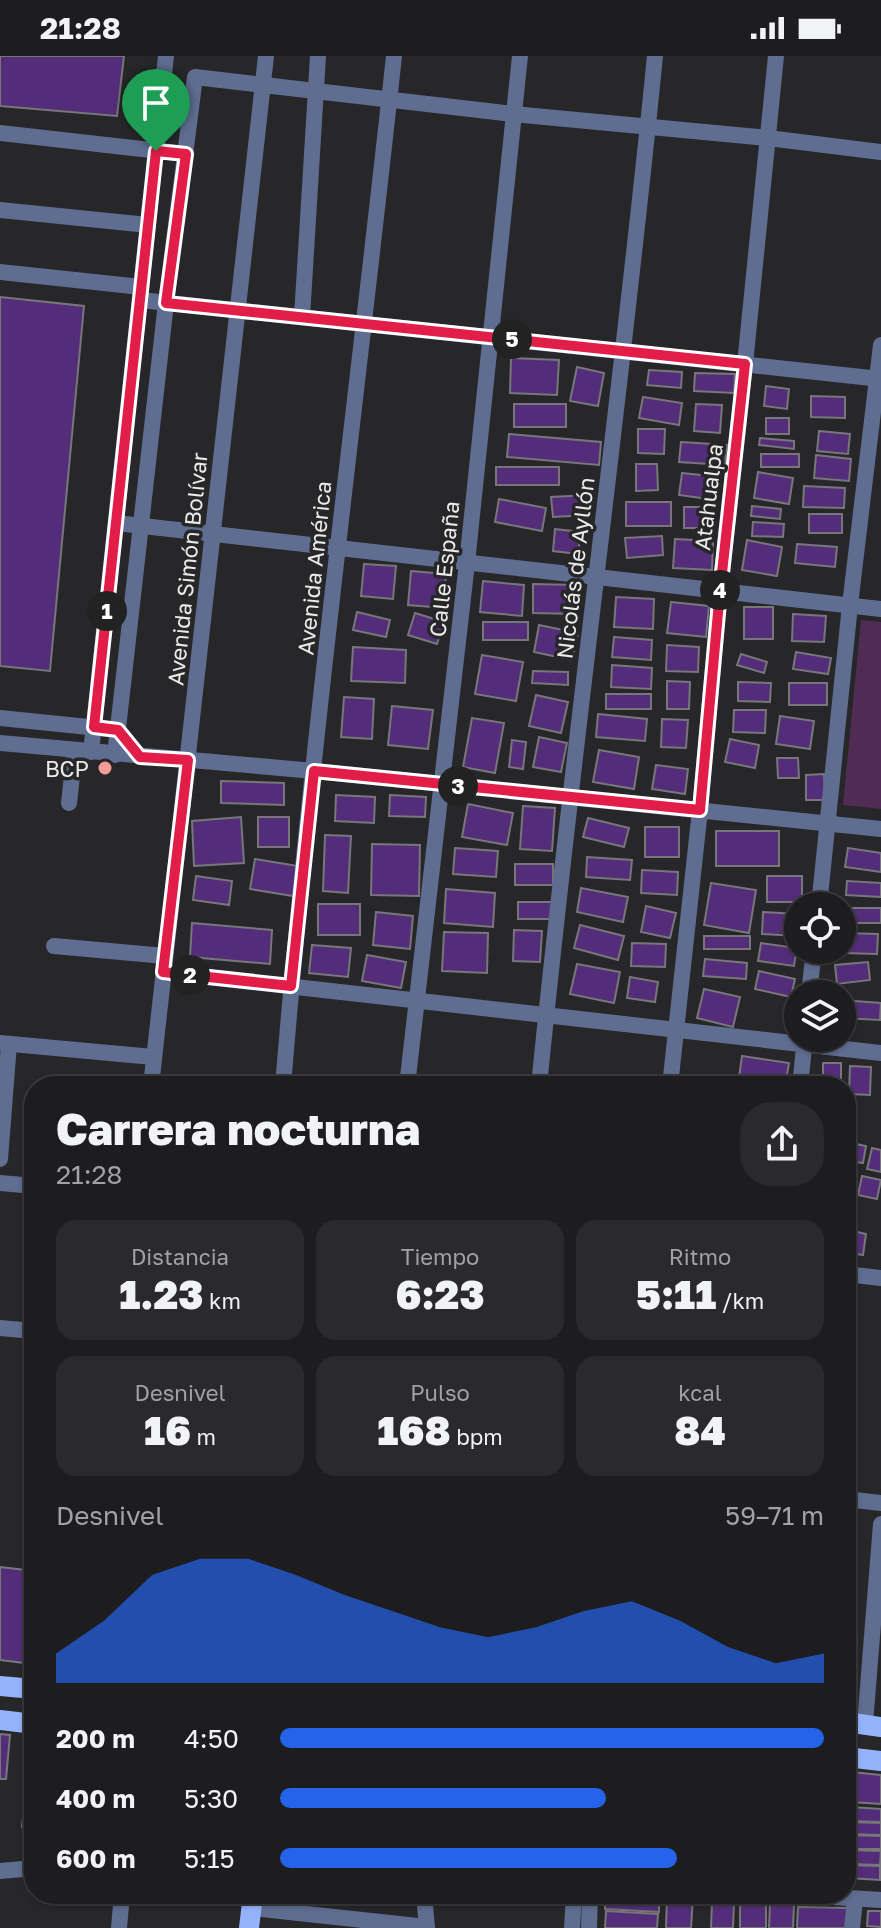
<!DOCTYPE html>
<html lang="es">
<meta charset="utf-8">
<style>
body{margin:0;font-family:"Golos Text",sans-serif;background:#2a2a2c;color:#f1f3f6;height:100vh;display:flex;flex-direction:column;font-size:30px;white-space:nowrap}
*{box-sizing:border-box;margin:0}
p{font-size:26px;color:#a0a2a4}
.icon{flex:none;width:44px;height:44px;fill:none;stroke:currentColor;stroke-width:2;stroke-linecap:round;stroke-linejoin:round}
.map{position:relative;flex:1;overflow:hidden}
.drawer{position:absolute;left:24px;top:1020px;width:832px;height:828px;display:flex;flex-direction:column;background:#1d1d1f;border-radius:32px;box-shadow:0 2px 6px #0004,0 0 0 2px #3b3b3d}
.drawer>*{flex:none}
.controls{position:absolute;left:784px;top:836px;display:grid;gap:16px}
.controls a{display:grid;place-items:center;width:72px;height:72px;border-radius:50%;background:#1d1d1f;box-shadow:0 2px 6px #0004,0 0 0 2px #3b3b3d;font-size:40px}
.pin{position:absolute;display:grid;place-items:center;width:68px;height:68px;color:#fff;margin:-82px -34px;border-radius:50% 50% 50% 0;rotate:-45deg;box-shadow:0 0 8px #0007}
.pin .icon{rotate:45deg}
.km{position:absolute;width:40px;height:40px;margin:-20px;border-radius:50%;background:#222;color:#fff;font-size:22px;line-height:40px;text-align:center}
.round{display:grid;place-items:center;flex:none;width:84px;height:84px;border-radius:32px;background:#2a2a2c}
.head{display:flex;align-items:center;justify-content:space-between;height:136px;padding:0 32px}
h1{font-size:44px;font-weight:800;line-height:60px}
.figures{display:grid;grid-template-columns:repeat(3,1fr);gap:12px;height:136px;padding:8px 32px}
.figures div{display:grid;align-content:center;border-radius:20px;background:#2a2a2c;text-align:center}
.figures b{font-size:40px;font-weight:800}
.figures small{font-size:22px;font-weight:400}
.figures p{font-size:22px}
.chart{height:224px;padding:16px 32px}
.chart p{display:flex;justify-content:space-between}
.chart svg{width:100%;height:144px;margin-top:8px;fill:#2563eb;opacity:.7}
ul{padding:0 32px;list-style:none;font-size:26px}
li{display:grid;grid-template-columns:128px 96px 1fr;align-items:center;height:60px}
li i{height:20px;border-radius:10px;background:#2563eb}
.status{display:flex;justify-content:space-between;align-items:center;height:56px;padding:0 40px;background:#1d1d1f;direction:ltr}
.status svg{height:22px;fill:currentColor}
.map>svg:first-child{display:block}
</style>
<div class="status"><b>21:28</b><svg viewBox="0 0 49 12"><path d="M0 12V9h3v3zM5 12V6h3v6zM10 12V3h3v9zM15 12V0h3v12zM26 1h20v11H26zM47 4h2v5h-2z"/></svg></div>
<div class="map">
<svg width="881" height="1872" viewBox="0 0 881 1872">
<rect width="100%" height="100%" fill="#272729"/>
<!-- green -->
<path fill="#502c54" d="M861,564l20,2v187l-38,-4z"/>
<!-- building -->
<g fill="#542d7a" stroke="#777678" stroke-width="2">
<path d="M0,0h124l-7,60 -117,-10z"/>
<path d="M0,241l84,9 -34,365 -50,-5z"/>
<path d="M511,302l48,2 -2,35 -47,-2z"/>
<path d="M577,311l27,6 -6,33 -28,-5z"/>
<path d="M649,314l33,2 -1,16 -34,-3z"/>
<path d="M695,317l40,1 -1,19 -40,-2z"/>
<path d="M766,330l23,3 -2,20 -23,-3z"/>
<path d="M811,340l34,1v21l-34,-1z"/>
<path d="M643,341l39,6 -3,22 -40,-7z"/>
<rect x="514" y="348" width="52" height="23"/>
<path d="M696,348l26,1 -2,28 -26,-2z"/>
<rect x="766" y="362" width="23" height="16"/>
<path d="M638,373h27l-1,25 -26,-1z"/>
<path d="M819,375l31,3 -2,20 -31,-3z"/>
<path d="M509,378l92,8 -2,23 -92,-8z"/>
<path d="M760,382l34,3v8l-35,-4z"/>
<path d="M681,386l46,3 -2,20 -46,-3z"/>
<rect x="761" y="398" width="38" height="13"/>
<path d="M816,399l35,4 -2,22 -35,-3z"/>
<path d="M636,408h21l1,26 -22,1z"/>
<rect x="496" y="411" width="63" height="18"/>
<path d="M758,416l35,6 -4,26 -35,-6z"/>
<path d="M682,417l37,4 -3,23 -37,-5z"/>
<path d="M804,430l41,2 -1,20 -41,-1z"/>
<path d="M589,439l1,20 -37,2 -2,-20z"/>
<path d="M499,443l47,9 -4,23 -47,-9z"/>
<rect x="626" y="446" width="45" height="24"/>
<path d="M752,450l29,3 -1,10 -29,-3z"/>
<rect x="684" y="451" width="28" height="21"/>
<rect x="809" y="458" width="33" height="19"/>
<path d="M753,466l31,2 -1,13 -31,-1z"/>
<path d="M555,473l26,3 -3,22 -25,-3z"/>
<path d="M662,480l1,19 -36,3 -2,-20z"/>
<path d="M675,483l38,2 -1,29 -39,-2z"/>
<path d="M747,484l35,7 -5,29 -35,-6z"/>
<path d="M797,488l40,3 -2,20 -40,-4z"/>
<path d="M364,508l32,2 -3,33 -32,-3z"/>
<path d="M411,515l35,3 -2,34 -36,-3z"/>
<path d="M483,525l41,4 -2,31 -42,-4z"/>
<path d="M533,528l43,1 -1,29 -42,-1z"/>
<path d="M616,541l38,2 -1,30 -39,-2z"/>
<path d="M671,546l38,4 -3,31 -39,-4z"/>
<rect x="744" y="551" width="29" height="32"/>
<path d="M357,556l33,8 -4,17 -33,-7z"/>
<path d="M415,557l29,9 -7,22 -29,-9z"/>
<path d="M793,558l33,2 -2,26 -32,-1z"/>
<rect x="483" y="566" width="45" height="18"/>
<path d="M539,569l39,8 -6,27 -38,-8z"/>
<path d="M614,581l38,3 -1,20 -39,-3z"/>
<path d="M667,589l32,2 -1,25 -32,-1z"/>
<path d="M353,591l53,3 -1,33 -54,-2z"/>
<path d="M796,596l35,6 -3,16 -35,-5z"/>
<path d="M741,598l26,8 -3,11 -27,-8z"/>
<path d="M482,599l41,7 -7,39 -41,-7z"/>
<path d="M612,609l40,3 -1,21 -40,-2z"/>
<path d="M533,615l35,1v13l-36,-2z"/>
<path d="M667,625l23,1 -1,27h-22z"/>
<path d="M738,626l33,1 -1,19 -32,-1z"/>
<rect x="789" y="627" width="38" height="22"/>
<rect x="606" y="638" width="45" height="15"/>
<path d="M536,639l32,7 -7,31 -32,-7z"/>
<path d="M344,641l30,2 -2,40 -31,-2z"/>
<path d="M392,650l41,4 -5,39 -40,-4z"/>
<path d="M734,654h32l-1,23 -32,-1z"/>
<path d="M598,658l49,5 -2,22 -49,-4z"/>
<path d="M780,660l34,5 -4,28 -34,-5z"/>
<path d="M472,662l32,5 -9,50 -32,-6z"/>
<path d="M662,663l26,1 -2,28 -25,-1z"/>
<path d="M539,681l28,6 -6,29 -28,-5z"/>
<path d="M730,683l29,6 -4,23 -30,-6z"/>
<path d="M512,684l14,2 -3,27 -14,-2z"/>
<path d="M599,694l40,7 -5,32 -41,-7z"/>
<path d="M777,702h21l1,20h-21z"/>
<path d="M656,709l32,4 -3,25 -33,-5z"/>
<path d="M824,718l1,26h-19v-25z"/>
<path d="M221,725l63,2v22l-63,-2z"/>
<path d="M336,739l39,2 -1,26 -39,-2z"/>
<path d="M390,739l36,2 -1,20 -36,-1z"/>
<path d="M468,748l45,9 -6,32 -45,-8z"/>
<path d="M523,750l32,2 -3,43 -32,-2z"/>
<path d="M241,761l3,46 -50,3 -2,-45z"/>
<rect x="258" y="761" width="31" height="30"/>
<path d="M588,762l41,10 -5,19 -41,-10z"/>
<rect x="645" y="771" width="34" height="30"/>
<rect x="716" y="775" width="63" height="35"/>
<path d="M325,779l26,1 -3,57 -25,-2z"/>
<path d="M372,788l48,1 -1,51 -48,-1z"/>
<path d="M455,792l43,3 -2,26 -43,-3z"/>
<path d="M848,792l33,5v19l-36,-5z"/>
<path d="M587,801l45,3 -2,20 -44,-3z"/>
<path d="M255,803l43,7 -5,30 -43,-7z"/>
<rect x="515" y="808" width="38" height="21"/>
<path d="M642,814l36,2 -1,23 -36,-2z"/>
<path d="M196,820l36,5 -3,24 -36,-5z"/>
<rect x="767" y="820" width="35" height="26"/>
<path d="M847,825l34,2v14l-35,-2z"/>
<path d="M711,827l45,7 -7,43 -45,-8z"/>
<path d="M581,832l47,9 -5,25 -46,-10z"/>
<path d="M446,833l49,4 -2,34 -49,-4z"/>
<rect x="518" y="846" width="36" height="17"/>
<rect x="318" y="848" width="42" height="31"/>
<path d="M646,850l30,7 -6,25 -29,-6z"/>
<rect x="846" y="852" width="35" height="15"/>
<path d="M376,856l37,4 -3,33 -37,-4z"/>
<path d="M763,856l35,2v22l-36,-2z"/>
<path d="M192,867l80,7 -2,34 -80,-7z"/>
<path d="M580,869l44,11 -6,24 -44,-12z"/>
<path d="M514,874l28,1 -2,31 -27,-1z"/>
<path d="M444,876l44,1 -1,40 -45,-2z"/>
<path d="M845,877l33,1 -1,20 -33,-1z"/>
<rect x="704" y="880" width="46" height="13"/>
<path d="M632,887l34,1 -1,23 -34,-1z"/>
<path d="M761,887l36,5 -3,18 -36,-5z"/>
<path d="M312,889l39,3 -3,29 -39,-4z"/>
<path d="M367,899l39,7 -5,26 -39,-7z"/>
<path d="M705,903l42,4 -1,16 -43,-3z"/>
<path d="M868,906l2,18 -33,4 -2,-19z"/>
<path d="M577,908l43,8 -6,31 -44,-9z"/>
<path d="M759,915l36,8 -4,18 -36,-8z"/>
<path d="M630,921l28,5 -3,20 -28,-4z"/>
<path d="M704,933l36,8 -7,30 -36,-9z"/>
<path d="M842,944l39,3 -1,17 -38,-2z"/>
<path d="M742,1000l47,7 -4,23 -47,-1z"/>
<rect x="823" y="1007" width="18" height="23"/>
<path d="M850,1010l21,1 -1,28 -21,-1z"/>
<path d="M851,1087l15,3 -3,17 -14,-2z"/>
<path d="M872,1092l9,2v22l-14,-3z"/>
<path d="M862,1120l19,4 -4,19 -19,-4z"/>
<path d="M853,1175l13,3 -3,21 -13,-2z"/>
<path d="M0,1511l34,4 -4,40 4,1 -1,52 -33,-4z"/>
<path d="M0,1678l10,1 -4,44h-6z"/>
<path d="M31,1681h3v90h-12z"/>
<path d="M852,1716l29,3v29l-31,-2z"/>
<path d="M851,1751l30,2v13l-30,-1z"/>
<path d="M849,1766l32,1v12l-33,-1z"/>
<path d="M849,1779l32,1v13h-32z"/>
<path d="M848,1794l33,1 -1,14 -32,-1z"/>
<path d="M848,1809l32,1v14l-32,-2z"/>
<path d="M605,1839l54,2v15l-54,-3z"/>
<path d="M667,1840l26,1 -2,31h-25z"/>
<path d="M712,1846l22,1 -1,25h-22z"/>
<rect x="740" y="1847" width="26" height="25"/>
<path d="M770,1847l24,2 -1,23h-24z"/>
<path d="M798,1851l50,1 -1,20h-50z"/>
<path d="M606,1855l52,3 -1,14h-52z"/>
<path d="M868,1855h13v16l-14,-1z"/>
</g>
<g fill="none" stroke-linecap="round" stroke-linejoin="round">
<!-- minor -->
<g stroke="#5e6d90" stroke-width="16">
<path d="M0,77l186,21"/>
<path d="M0,154l148,15"/>
<path d="M0,216l141,15"/>
<path d="M140,244l741,79"/>
<path d="M302,261l16,-261"/>
<path d="M116,467l765,86"/>
<path d="M0,662l118,12 22,27"/>
<path d="M0,687l314,28 567,58"/>
<path d="M91,696l75,-696"/>
<path d="M115,699l51,-452 29,-226 318,37 255,24 113,14"/>
<path d="M69,747l6,-53"/>
<path d="M819,850l31,-301 31,-260"/>
<path d="M54,890l111,10"/>
<path d="M163,916l718,81"/>
<path d="M809,938l5,-44"/>
<path d="M0,987l153,14"/>
<path d="M151,1030l115,-1030"/>
<path d="M283,1030c28,-344 74,-687 111,-1030"/>
<path d="M407,1030l60,-523 53,-507"/>
<path d="M539,1030c34,-344 82,-686 116,-1030"/>
<path d="M670,1030l30,-276 20,-219 25,-227 31,-308"/>
<path d="M800,1030l5,-48"/>
<path d="M0,1103l9,-115"/>
<path d="M0,1127l34,3"/>
<path d="M846,1218l35,4"/>
<path d="M0,1272l34,3"/>
<path d="M846,1443l35,4"/>
<path d="M865,1668l16,-200"/>
<path d="M0,1815l34,-3"/>
<path d="M424,1838l3,34"/>
<path d="M786,1838l95,6"/>
<path d="M252,1852l175,19"/>
<path d="M119,1872l3,-34"/>
<path d="M572,1872l2,-34"/>
<path d="M589,1872l1,-34"/>
<path d="M852,1872l3,-28"/>
</g>
<!-- major -->
<g stroke="#94b3fb" stroke-width="20">
<path d="M0,1630l34,3"/>
<path d="M0,1664l34,4"/>
<path d="M846,1666l35,5"/>
<path d="M846,1701l35,4"/>
<path d="M249,1872l4,-34"/>
</g>
</g>
<g fill="none" stroke-linecap="round" stroke-linejoin="round">
<!-- route casing -->
<g stroke="#fff" stroke-width="16">
<path id="route" d="M156,95l30,3 -20,149 579,61 -25,227 -20,219 -386,-39 -23,215 -128,-14 25,-212 -48,-3 -22,-27 -24,-3z"/>
</g>
<!-- route -->
<use href="#route" stroke="#e11d48" stroke-width="10"/>
</g>
<!-- markers -->
<circle fill="#f59b98" stroke="#272729" stroke-width="3" cx="105" cy="712" r="8"/>
<g text-anchor="middle" dominant-baseline="central" stroke-width="7" stroke-linejoin="round" paint-order="stroke">
<!-- street labels -->
<g font-size="22" fill="#ebebec" stroke="#272729">
<text transform="translate(708 441) rotate(-83)">Atahualpa</text>
<text transform="translate(314 512) rotate(-84)">Avenida América</text>
<text transform="translate(575 512) rotate(-83)">Nicolás de Ayllón</text>
<text transform="translate(187 513) rotate(-84)">Avenida Simón Bolívar</text>
<text transform="translate(444 513) rotate(-84)">Calle España</text>
</g>
<!-- poi labels -->
<g font-size="22" fill="#ebebec" stroke="#272729" text-anchor="end">
<text x="89" y="712">BCP</text>
</g>
</g>
</svg>
<div class="controls">
<a><svg class="icon" aria-label="locate" viewBox="0 0 24 24"><circle cx="12" cy="12" r="6"/><path d="M12 2v4M12 18v4M2 12h4M18 12h4"/></svg></a>
<a><svg class="icon" aria-label="layers" viewBox="0 0 24 24"><path d="M12 4l9 5-9 5-9-5zM3 14l9 5 9-5"/></svg></a>
</div>
<div class="pin" style="left:156px;top:95px;background:#1e9e55"><svg class="icon" aria-label="arrive" viewBox="0 0 24 24"><path d="M6 21V4h12l-3 4 3 4H6"/></svg></div>
<b class="km" style="left:107px;top:555px">1</b>
<b class="km" style="left:190px;top:919px">2</b>
<b class="km" style="left:458px;top:730px">3</b>
<b class="km" style="left:720px;top:534px">4</b>
<b class="km" style="left:512px;top:283px">5</b>
<section class="drawer">
<div class="head"><div><h1>Carrera nocturna</h1><p>21:28</p></div><a class="round"><svg class="icon" aria-label="share" viewBox="0 0 24 24"><path d="M12 15V3M7 8l5-5 5 5M5 13v7h14v-7"/></svg></a></div>
<div class="figures">
<div><p>Distancia</p><b>1.23<small> km</small></b></div>
<div><p>Tiempo</p><b>6:23</b></div>
<div><p>Ritmo</p><b>5:11<small> /km</small></b></div>
</div>
<div class="figures">
<div><p>Desnivel</p><b>16<small> m</small></b></div>
<div><p>Pulso</p><b>168<small> bpm</small></b></div>
<div><p>kcal</p><b>84</b></div>
</div>
<div class="chart"><p><span>Desnivel</span>59–71 m</p>
<svg viewBox="0 0 160 44" preserveAspectRatio="none"><path d="M0 44V35L10 25L20 11L30 6L40 6L50 11L60 17L70 22L80 27L90 30L100 27L110 22L120 19L130 25L140 33L150 38L160 35V44z"/></svg>
</div>
<ul>
<li><b>200 m</b>4:50<i style="width:100%"></i></li>
<li><b>400 m</b>5:30<i style="width:60%"></i></li>
<li><b>600 m</b>5:15<i style="width:73%"></i></li>
</ul>
</section>
</div>
